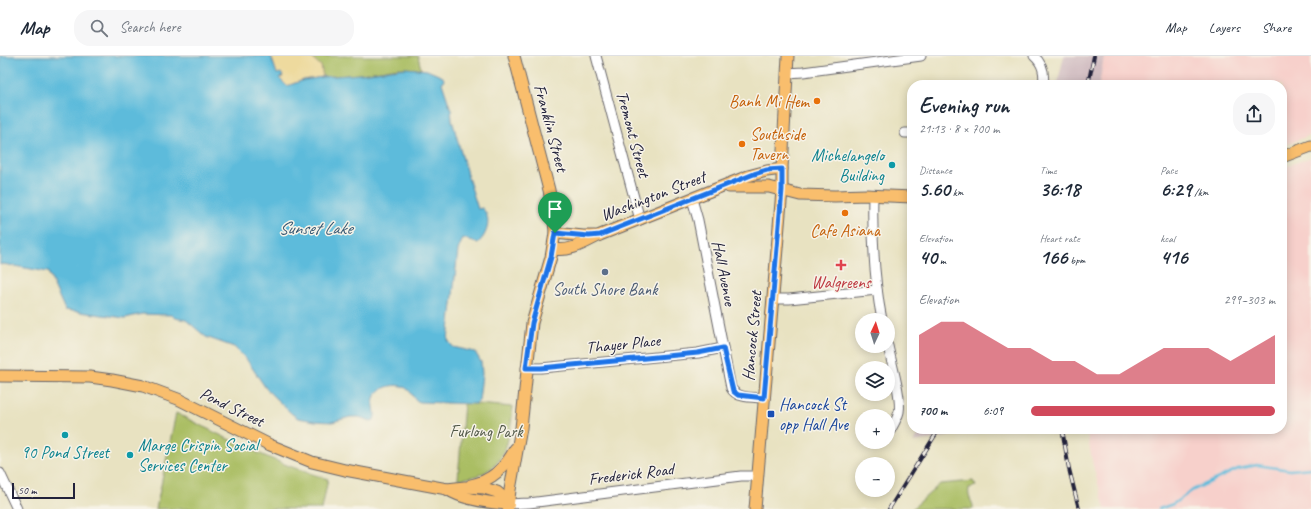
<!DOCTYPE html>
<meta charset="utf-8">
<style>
body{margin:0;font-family:Caveat,sans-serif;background:#f6f6f7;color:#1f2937;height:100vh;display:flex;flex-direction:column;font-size:15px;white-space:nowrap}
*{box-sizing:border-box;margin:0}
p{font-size:13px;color:#747a83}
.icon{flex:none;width:22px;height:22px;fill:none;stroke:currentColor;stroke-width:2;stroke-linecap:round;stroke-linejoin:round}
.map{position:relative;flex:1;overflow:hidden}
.details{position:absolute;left:907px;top:24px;width:380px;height:354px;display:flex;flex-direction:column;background:#fff;border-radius:16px;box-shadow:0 2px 10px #0003}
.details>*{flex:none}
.needle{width:26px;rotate:4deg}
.controls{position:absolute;left:855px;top:257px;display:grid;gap:8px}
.controls a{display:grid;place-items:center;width:40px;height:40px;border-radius:50%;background:#fff;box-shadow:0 2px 10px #0003;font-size:20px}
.scale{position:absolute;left:12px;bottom:10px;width:63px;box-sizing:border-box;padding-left:4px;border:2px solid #22223b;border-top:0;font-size:11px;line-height:14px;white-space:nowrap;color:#22223b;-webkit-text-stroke:3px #f7f3e8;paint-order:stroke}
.pin{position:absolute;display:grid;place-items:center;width:34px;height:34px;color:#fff;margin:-41px -17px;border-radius:50% 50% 50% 0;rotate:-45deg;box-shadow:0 0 4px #0007}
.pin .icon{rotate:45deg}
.round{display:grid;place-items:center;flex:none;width:42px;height:42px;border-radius:16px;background:#f6f6f7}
.overview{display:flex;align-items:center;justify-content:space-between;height:68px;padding:0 12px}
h1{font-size:22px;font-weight:700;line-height:30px}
.stats{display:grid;grid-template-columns:repeat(3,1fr);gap:6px;height:68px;padding:4px 12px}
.stats div{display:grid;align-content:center}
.stats b{font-size:20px;font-weight:700}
.stats small{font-size:11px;font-weight:400}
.stats p{font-size:11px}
.chart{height:112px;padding:8px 12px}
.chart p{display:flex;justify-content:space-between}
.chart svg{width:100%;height:72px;margin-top:4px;fill:#d1495b;opacity:.7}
ul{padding:0 12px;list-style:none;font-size:13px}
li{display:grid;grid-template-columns:64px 48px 1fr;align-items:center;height:30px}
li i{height:10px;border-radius:5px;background:#d1495b}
header{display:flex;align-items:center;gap:24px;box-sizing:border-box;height:56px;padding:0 20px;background:#fff;border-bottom:1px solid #e0e1e3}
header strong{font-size:19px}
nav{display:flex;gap:22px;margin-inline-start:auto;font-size:14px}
.search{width:280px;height:36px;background:#f6f6f7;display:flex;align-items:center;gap:10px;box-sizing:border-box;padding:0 14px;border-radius:16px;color:#747a83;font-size:15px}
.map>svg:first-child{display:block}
</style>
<header>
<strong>Map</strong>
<div class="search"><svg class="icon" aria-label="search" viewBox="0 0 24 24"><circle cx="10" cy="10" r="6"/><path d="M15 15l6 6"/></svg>Search here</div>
<nav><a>Map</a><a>Layers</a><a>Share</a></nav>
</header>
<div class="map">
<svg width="1311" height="453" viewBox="0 0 1311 453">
<rect width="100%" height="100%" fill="#f7f3e8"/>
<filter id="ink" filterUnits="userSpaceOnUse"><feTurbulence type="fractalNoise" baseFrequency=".025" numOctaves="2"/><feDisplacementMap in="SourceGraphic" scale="8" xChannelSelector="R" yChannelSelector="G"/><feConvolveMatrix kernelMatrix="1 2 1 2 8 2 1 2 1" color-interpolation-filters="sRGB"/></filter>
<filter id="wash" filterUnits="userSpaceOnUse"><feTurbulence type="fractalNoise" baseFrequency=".012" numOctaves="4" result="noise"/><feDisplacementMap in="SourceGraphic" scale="16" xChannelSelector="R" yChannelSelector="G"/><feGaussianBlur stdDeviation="0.9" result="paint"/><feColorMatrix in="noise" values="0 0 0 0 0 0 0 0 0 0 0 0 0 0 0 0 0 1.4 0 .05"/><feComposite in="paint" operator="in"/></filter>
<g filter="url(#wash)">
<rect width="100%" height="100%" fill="#e8e2c1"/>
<!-- built -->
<g fill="#f7d0cb">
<path d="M1104,0h207v79l-29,11v-61h-183z"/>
<path d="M1311,101v352h-206l-12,-44 -7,-36h196v-261z"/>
</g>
<!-- industrial -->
<g fill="#d2bec2">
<path d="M1064,0h40l-5,29h-42z"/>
<path d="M921,373h74l-82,13z"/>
</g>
<!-- green -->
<g fill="#aabe63" stroke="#66704f">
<path d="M271,0h147l3,13 -23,-1 -37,6 -38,3 -19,3 -25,-2 4,-1z"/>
<path d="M464,347l49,4c-4,38 -8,69 -55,72z"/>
<path d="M176,357c50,25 99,51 152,66l-6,30h-166z"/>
<path d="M973,425l3,5 -7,2c-2,12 5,13 4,21h-61l28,-25z"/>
</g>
<!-- sand -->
<path fill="#eeda9e" stroke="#887e6c" d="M271,0h39l11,10 2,11 -19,3 -17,6 -8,-8 4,-1 -6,-3z"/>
<!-- water -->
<path fill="#5dbbdb" stroke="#406e8b" d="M0,0h271l6,18 4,-1 2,3 -4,2 8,8 17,-6 19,-3 38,-3 45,-6 21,2 16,7 1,3 -2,3 9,27 1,10 15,54 11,35 4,-1c10,10 6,26 -4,35l-15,-5 -5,12 -10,90 5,7 22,5 6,10 1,12 -3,27 -4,3 -55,-2c-7,-2 -8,-10 -13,-13 -9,-8 -29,-2 -33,9 -2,8 3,14 0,22l-3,1 -12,-4h-9l-18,5 -17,-1 -17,-3 -6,-4 -22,-21 -5,-6 -18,-27 -13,-13 -28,-10 -20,-17 -11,-2 -4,-3 -29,-1 -17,4 -60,-8 -17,-38 -45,-8 -3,1z"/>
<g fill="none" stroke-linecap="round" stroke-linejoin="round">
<!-- stream -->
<path stroke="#5dbbdb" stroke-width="2.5" d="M1159,453l14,-5 20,-14 45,-21 19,-4 33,5 21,-2"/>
</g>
</g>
<g filter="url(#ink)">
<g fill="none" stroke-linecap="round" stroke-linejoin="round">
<!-- minor casing -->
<g stroke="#67656a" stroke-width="11">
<g id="minor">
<path d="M596,0l44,164"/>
<path d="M1034,0c9,8 11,17 9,29"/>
<path d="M787,17l16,-1 118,-16"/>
<path d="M905,77h7"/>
<path d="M873,140c-1,42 1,83 9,124"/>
<path d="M692,143l6,21 33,168c6,11 23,9 33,10"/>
<path d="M773,243h16l88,-9"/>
<path d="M888,290c3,15 14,52 11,66 -2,8 -7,15 -11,23"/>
<path d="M526,312h15l157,-15 25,-5"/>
<path d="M0,417l17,36"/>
<path d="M508,448l21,-1 212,-27h16"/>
</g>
</g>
<!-- major casing -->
<g stroke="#67656a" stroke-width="13">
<g id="major">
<path d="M1282,101l29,-11"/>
<path d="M729,131h40l31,8 35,1 31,-1 46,2"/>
<path d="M555,177l28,3h12"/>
<path d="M553,193c18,3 31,-6 47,-14l148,-59 19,-5 15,-2"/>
<path d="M0,320l90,1 22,3 31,6 35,13 92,46 42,17 33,8 102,19 18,-2 19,1 13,4 8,7 3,5"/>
<path d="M471,429c20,-4 35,-18 44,-36"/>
<path d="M447,433c15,10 42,14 61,15"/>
<path d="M508,452l2,-18 11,-62 11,-105 19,-66 4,-24 -1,-14 -5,-29 -35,-134"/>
<path d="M755,453l27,-319v-21l6,-113"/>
</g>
</g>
<!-- minor -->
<use href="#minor" stroke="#fff" stroke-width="9"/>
<!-- major -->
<use href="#major" stroke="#f9be6d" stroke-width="11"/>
<!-- rail casing -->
<g stroke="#22223b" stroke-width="4">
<g id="rail">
<path d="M1088,29l6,-29"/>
<path d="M1062,373l7,40 10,40"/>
<path d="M889,453l50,-80"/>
</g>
</g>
<!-- rail -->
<use href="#rail" stroke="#f7f3e8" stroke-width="2.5" stroke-dasharray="8" stroke-linecap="butt"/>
</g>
</g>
<g fill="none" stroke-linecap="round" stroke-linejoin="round" filter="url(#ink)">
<!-- route casing -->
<g stroke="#fff" stroke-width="8">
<path id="route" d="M782,113v21l-18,208 -26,-3 -5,-4 -10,-43 -25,5 -157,15h-15l6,-45 19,-66 4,-24 34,3 11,-1 154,-61 13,-4z"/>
</g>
<!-- route -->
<use href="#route" stroke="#1a73e8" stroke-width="5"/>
</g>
<!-- markers -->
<g fill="#e8710a" stroke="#f7f3e8" stroke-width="1.5">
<circle cx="817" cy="45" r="4"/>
<circle cx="742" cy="88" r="4"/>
<circle cx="845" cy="157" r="4"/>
</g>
<g fill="#0f9aa8" stroke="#f7f3e8" stroke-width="1.5">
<circle cx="892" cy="109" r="4"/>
<circle cx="65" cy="379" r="4"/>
<circle cx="130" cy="399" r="4"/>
</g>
<path fill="#e0444e" stroke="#f7f3e8" stroke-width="1.5" d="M839 203h4v4h4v4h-4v4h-4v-4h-4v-4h4z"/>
<circle fill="#5c6f8a" stroke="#f7f3e8" stroke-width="1.5" cx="605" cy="216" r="4"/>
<rect fill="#1a4fb4" stroke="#f7f3e8" stroke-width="1.5" x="767" y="354" width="8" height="8" rx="2"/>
<g text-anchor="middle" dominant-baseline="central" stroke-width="3" stroke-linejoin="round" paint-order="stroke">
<!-- food labels -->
<g font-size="17" fill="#c56008" stroke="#f7f3e8" text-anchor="end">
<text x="809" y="45">Banh Mi Hem</text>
<text x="750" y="78" text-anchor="start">Southside<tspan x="750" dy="20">Tavern</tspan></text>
<text x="845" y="174" text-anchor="middle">Cafe Asiana</text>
</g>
<!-- street labels -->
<g font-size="17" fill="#22223b" stroke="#f7f3e8">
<text transform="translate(551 72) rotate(75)">Franklin Street</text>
<text transform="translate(633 78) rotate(75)">Tremont Street</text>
<text transform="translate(653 140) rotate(-21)">Washington Street</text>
<text transform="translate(724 217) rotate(79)">Hall Avenue</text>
<text transform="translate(752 280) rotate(-85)">Hancock Street</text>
<text transform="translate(623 288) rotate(-6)">Thayer Place</text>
<text transform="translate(232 351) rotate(26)">Pond Street</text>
<text transform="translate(631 418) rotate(-7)">Frederick Road</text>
</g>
<!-- culture labels -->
<g font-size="17" fill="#0d838f" stroke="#f7f3e8" text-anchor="end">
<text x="884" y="99">Michelangelo<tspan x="884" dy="20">Building</tspan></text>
<text x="138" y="389" text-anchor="start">Marge Crispin Social<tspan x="138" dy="20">Services Center</tspan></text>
<text x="65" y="396" text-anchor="middle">90 Pond Street</text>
</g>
<!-- health labels -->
<g font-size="17" fill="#be3a42" stroke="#f7f3e8">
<text x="841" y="226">Walgreens</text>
</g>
<!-- service labels -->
<g font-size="17" fill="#4e5e75" stroke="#f7f3e8">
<text x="605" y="233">South Shore Bank</text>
</g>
<!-- transit labels -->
<g font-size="17" fill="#164399" stroke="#f7f3e8" text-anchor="start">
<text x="779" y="348">Hancock St<tspan x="779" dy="20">opp Hall Ave</tspan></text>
</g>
<!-- park labels -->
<g font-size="17" fill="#525949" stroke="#f7f3e8">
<text x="486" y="375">Furlong Park</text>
</g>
<!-- water labels -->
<g font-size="18" font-style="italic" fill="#375873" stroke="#f7f3e8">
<text x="315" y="172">Sunset Lake</text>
</g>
</g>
</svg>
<div class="controls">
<a><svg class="needle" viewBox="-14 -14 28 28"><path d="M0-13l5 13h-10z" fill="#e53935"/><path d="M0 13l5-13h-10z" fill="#747a83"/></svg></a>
<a><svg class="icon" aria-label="layers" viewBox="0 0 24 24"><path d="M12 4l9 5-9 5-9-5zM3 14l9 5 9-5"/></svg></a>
<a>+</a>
<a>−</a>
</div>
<div class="scale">50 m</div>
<div class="pin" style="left:555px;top:177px;background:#1e9e55"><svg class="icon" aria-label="arrive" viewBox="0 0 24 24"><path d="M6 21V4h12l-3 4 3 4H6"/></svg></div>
<section class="details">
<div class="overview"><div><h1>Evening run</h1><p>21:13 · 8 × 700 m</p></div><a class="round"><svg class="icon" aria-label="share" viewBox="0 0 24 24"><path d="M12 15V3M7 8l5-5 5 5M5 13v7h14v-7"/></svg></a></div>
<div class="stats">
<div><p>Distance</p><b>5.60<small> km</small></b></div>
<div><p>Time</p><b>36:18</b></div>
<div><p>Pace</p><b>6:29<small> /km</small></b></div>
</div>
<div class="stats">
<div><p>Elevation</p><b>40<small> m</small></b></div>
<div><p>Heart rate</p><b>166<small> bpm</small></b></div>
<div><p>kcal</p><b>416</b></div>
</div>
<div class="chart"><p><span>Elevation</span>299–303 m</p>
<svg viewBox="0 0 160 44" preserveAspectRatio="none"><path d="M0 44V14L10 6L20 6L30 14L40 22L50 22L60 30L70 30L80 38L90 38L100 30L110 22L120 22L130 22L140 30L150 22L160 14V44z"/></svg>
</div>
<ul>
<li><b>700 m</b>6:09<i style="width:100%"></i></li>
</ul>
</section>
</div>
